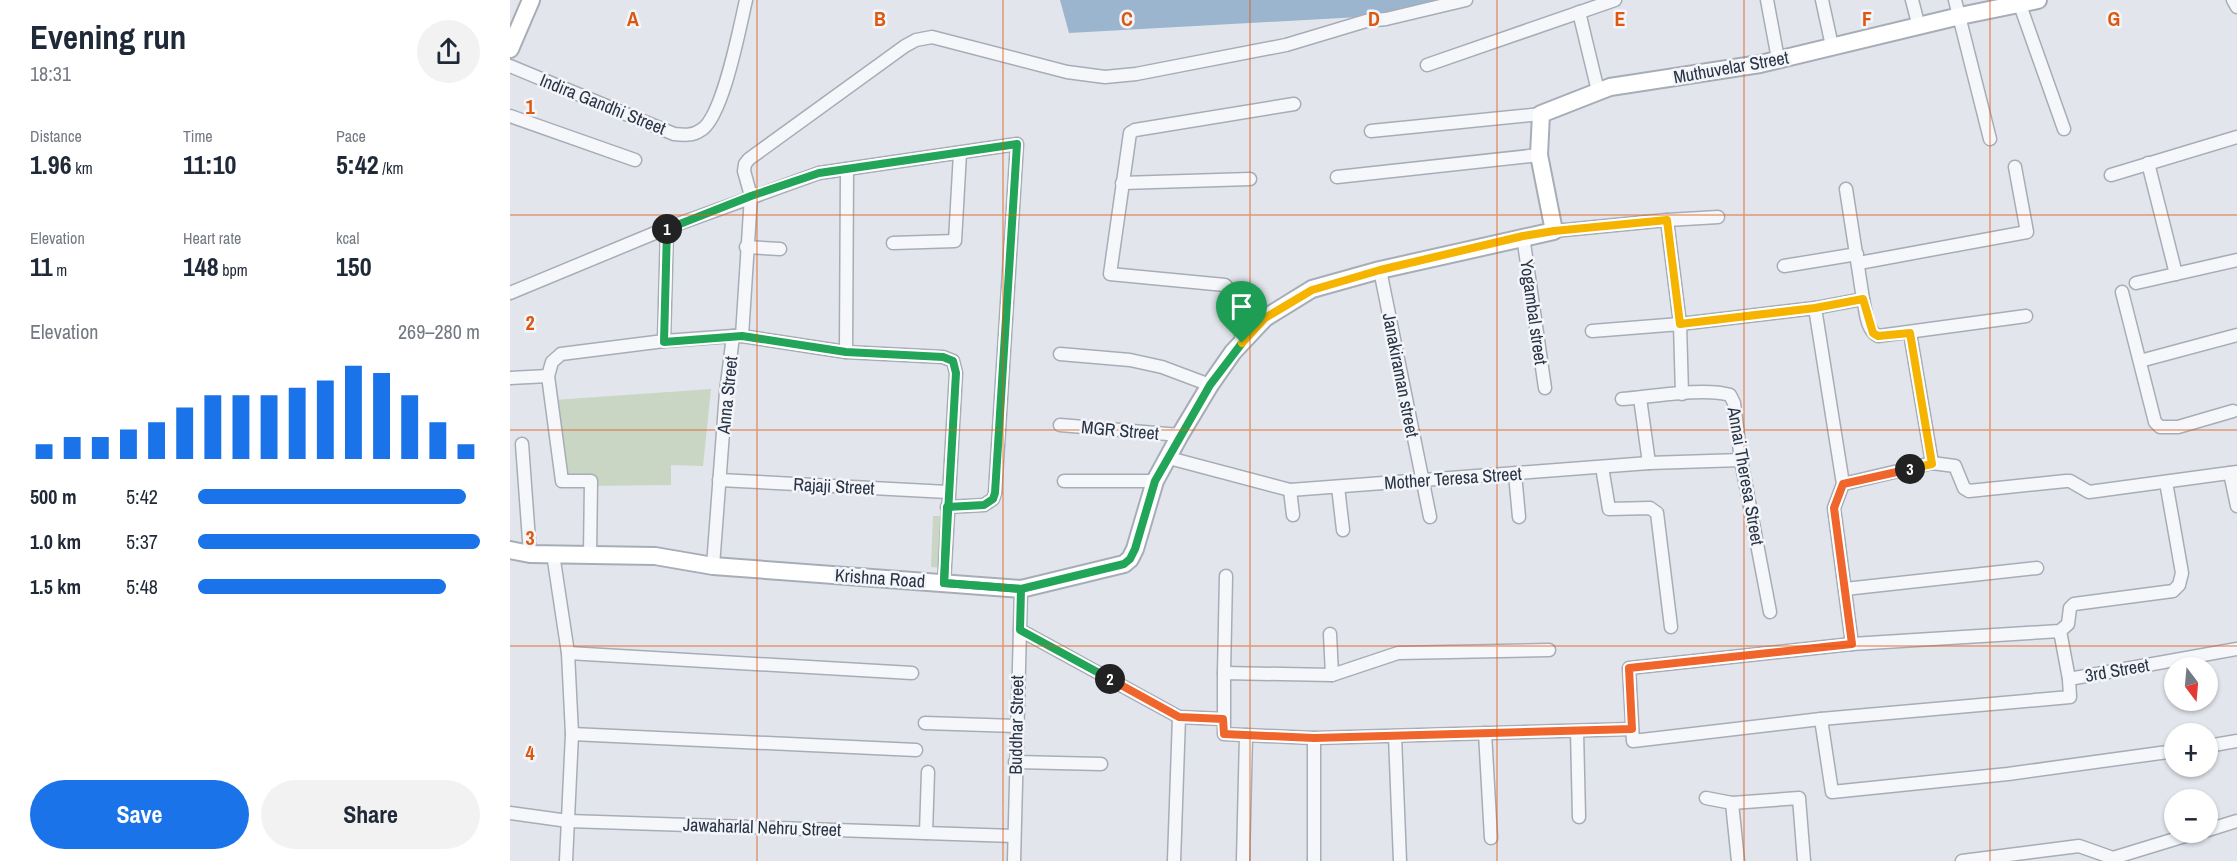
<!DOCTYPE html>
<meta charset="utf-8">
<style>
body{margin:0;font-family:"Archivo Narrow",sans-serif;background:#f2f2f3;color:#1f2937;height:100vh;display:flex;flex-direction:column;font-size:22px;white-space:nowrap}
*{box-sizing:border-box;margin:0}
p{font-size:20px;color:#747a83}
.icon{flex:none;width:33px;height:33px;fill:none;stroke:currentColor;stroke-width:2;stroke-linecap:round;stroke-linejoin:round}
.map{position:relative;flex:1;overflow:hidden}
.panel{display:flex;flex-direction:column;background:#fff;width:510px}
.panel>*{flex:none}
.needle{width:39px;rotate:164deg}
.tools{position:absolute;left:1654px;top:657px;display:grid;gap:12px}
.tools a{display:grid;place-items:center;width:54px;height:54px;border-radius:50%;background:#fff;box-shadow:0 2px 4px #0004;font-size:30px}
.pin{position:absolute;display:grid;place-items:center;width:51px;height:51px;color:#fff;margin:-62px -26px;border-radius:50% 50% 50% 0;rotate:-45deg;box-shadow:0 0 6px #0007}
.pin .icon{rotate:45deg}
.km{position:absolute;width:30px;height:30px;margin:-15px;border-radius:50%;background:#222;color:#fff;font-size:16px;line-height:30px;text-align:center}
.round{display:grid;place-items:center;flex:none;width:63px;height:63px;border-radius:32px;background:#f2f2f3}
.head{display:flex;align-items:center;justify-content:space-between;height:102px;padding:0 30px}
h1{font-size:33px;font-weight:800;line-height:45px}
.metrics{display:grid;grid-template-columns:repeat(3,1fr);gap:9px;height:102px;padding:6px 30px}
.metrics div{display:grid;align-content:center}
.metrics b{font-size:26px;font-weight:800}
.metrics small{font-size:16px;font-weight:400}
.metrics p{font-size:16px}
.chart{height:168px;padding:12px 30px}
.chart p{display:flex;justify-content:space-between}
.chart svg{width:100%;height:108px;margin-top:6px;stroke:#1a73e8;stroke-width:6}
.primary-button{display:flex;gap:12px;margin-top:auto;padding:12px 30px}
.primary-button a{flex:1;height:69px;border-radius:36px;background:#1a73e8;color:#fff;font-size:24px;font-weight:800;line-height:69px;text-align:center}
.primary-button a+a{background:#f2f2f3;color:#1f2937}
ul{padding:0 30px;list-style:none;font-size:20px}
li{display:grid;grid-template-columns:96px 72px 1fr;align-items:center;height:45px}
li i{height:15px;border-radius:8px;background:#1a73e8}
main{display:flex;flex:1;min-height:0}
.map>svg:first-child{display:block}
</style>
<main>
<section class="panel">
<div class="head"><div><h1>Evening run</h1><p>18:31</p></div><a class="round"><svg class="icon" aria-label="share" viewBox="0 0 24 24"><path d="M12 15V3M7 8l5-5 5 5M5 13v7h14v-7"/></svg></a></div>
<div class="metrics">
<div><p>Distance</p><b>1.96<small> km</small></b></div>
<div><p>Time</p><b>11:10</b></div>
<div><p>Pace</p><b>5:42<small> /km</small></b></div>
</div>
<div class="metrics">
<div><p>Elevation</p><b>11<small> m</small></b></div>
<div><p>Heart rate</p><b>148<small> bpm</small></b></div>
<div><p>kcal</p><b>150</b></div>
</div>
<div class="chart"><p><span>Elevation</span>269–280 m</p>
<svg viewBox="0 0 160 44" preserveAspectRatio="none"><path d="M5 44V38M15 44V35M25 44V35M35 44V32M45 44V29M55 44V23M65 44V18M75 44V18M85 44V18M95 44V15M105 44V12M115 44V6M125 44V9M135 44V18M145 44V29M155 44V38"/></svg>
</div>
<ul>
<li><b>500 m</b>5:42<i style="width:95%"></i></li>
<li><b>1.0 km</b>5:37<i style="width:100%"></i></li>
<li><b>1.5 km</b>5:48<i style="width:88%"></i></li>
</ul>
<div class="primary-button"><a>Save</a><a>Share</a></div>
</section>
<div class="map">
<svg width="1727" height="861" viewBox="0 0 1727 861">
<rect width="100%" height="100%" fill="#e2e6ec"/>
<!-- green -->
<g fill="#c8d6c3">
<path d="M201,389l-8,77 -32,-1v20l-85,1 -27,-11 -5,-75z"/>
<path d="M423,516h13l-3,52 -12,-1z"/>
</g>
<!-- water -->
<path fill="#9bb5ce" d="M550,0h395l-42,14 -344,19z"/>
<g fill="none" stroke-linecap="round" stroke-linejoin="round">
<!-- street casing -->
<g stroke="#a7adb7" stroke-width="15">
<g id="street">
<path d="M1257,0l11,59"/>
<path d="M1312,0l10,46"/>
<path d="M1402,0l7,27"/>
<path d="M1445,0l35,139"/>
<path d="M1723,0l4,7"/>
<path d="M1510,5l44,124"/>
<path d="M1069,12l19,79"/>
<path d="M917,65l188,-65"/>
<path d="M0,66l164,68c9,1 19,2 27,-4 22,-13 39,-104 45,-130"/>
<path d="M0,116l125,44"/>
<path d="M861,131l170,-17"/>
<path d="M1638,163l28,111"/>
<path d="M1601,175l126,-38"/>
<path d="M827,177l202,-22"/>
<path d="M612,183l128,-4"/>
<path d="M1157,220l51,-3"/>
<path d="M1044,231l113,-11 13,104 135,-16 28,176 -9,24 18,136"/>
<path d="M1013,236l22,152"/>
<path d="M383,243l62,-2 5,-88"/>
<path d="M236,247l34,2"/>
<path d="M1349,263l168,-31 -12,-65"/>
<path d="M1274,266l73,-12"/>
<path d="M870,270l50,247"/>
<path d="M1626,283l101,-23"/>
<path d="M1612,292l33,130 5,5h18l55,-16"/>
<path d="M0,293l157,-65 152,-55 198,-29 -22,349 -2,6 -9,6 -37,2"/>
<path d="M1353,299c3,12 3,31 15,37l148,-20"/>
<path d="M1305,308l48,-9 -17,-110"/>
<path d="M1082,331l88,-7 2,70"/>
<path d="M1400,333l22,130"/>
<path d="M232,336l104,16 97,5 10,4 3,12 -12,210"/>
<path d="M154,341l3,-113"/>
<path d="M732,343l-5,-44 -12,-14 -115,-11 20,-141 5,-3 159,-26"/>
<path d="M336,352l1,-183"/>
<path d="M550,354l70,6 32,7 48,18"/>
<path d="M1630,361l97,-26"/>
<path d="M0,378l38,-2"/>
<path d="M1130,398l9,65"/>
<path d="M1112,399c27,-2 83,-12 108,-4l4,8 7,57 29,152"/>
<path d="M550,425l120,10"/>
<path d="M12,444l8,110"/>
<path d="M659,458l121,32 359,-27 92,-3"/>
<path d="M1092,467l7,42 41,-1 7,5 14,114"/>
<path d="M1720,473l7,33"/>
<path d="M1005,474l4,43"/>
<path d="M209,480l229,12"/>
<path d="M554,481h91"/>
<path d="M1333,484l89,-21 23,3 9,22 5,3 97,-10h4l19,11 148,-20"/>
<path d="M828,487l5,43"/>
<path d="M780,490l3,25"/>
<path d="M43,554l15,99 4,81 -6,127"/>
<path d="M80,555l1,-74h-29l-14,-105 4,-14 9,-8 103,-13 69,-5"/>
<path d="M203,566l13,-174 7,-56h9l9,-140 -7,-25 1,-7 4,-5 156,-113 11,-6 16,-3 135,35 38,5 31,-3 150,-29 80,-24 20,-2 80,-19"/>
<path d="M1335,589l192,-21"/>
<path d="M510,630l159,87 44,2"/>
<path d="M1550,631l9,48 1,18 -249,22 -188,22 -4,-73 223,-24 208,-13 8,-7 2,-16 4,-4 99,-13 6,-6 3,-12 -16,-91"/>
<path d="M820,634l2,41"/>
<path d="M1039,650l-151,3 -66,22 -108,-2v61l90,4 318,-9"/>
<path d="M58,653l344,20"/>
<path d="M714,673l2,-97"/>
<path d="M1559,679l168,-30"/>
<path d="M1311,719l11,73 176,-18 167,-23"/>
<path d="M415,723l91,3"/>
<path d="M1067,731l2,86"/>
<path d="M975,733l6,105"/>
<path d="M62,734l344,16"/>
<path d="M885,736l5,125"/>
<path d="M1698,746l29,-5"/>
<path d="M505,762l86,2"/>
<path d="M1196,798l26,5 67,-5 5,63"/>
<path d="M1222,803l6,58"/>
<path d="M0,813l58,8 446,15"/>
<path d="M1698,830l29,-9"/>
<path d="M416,833l2,-61"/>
<path d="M504,861l7,-272"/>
<path d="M664,861l5,-144"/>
<path d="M733,861l3,-126"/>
<path d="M804,861v-123"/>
<path d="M1452,861l117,-15 34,12 85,-26"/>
</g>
</g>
<!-- secondary casing -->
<g stroke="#a7adb7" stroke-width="20">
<g id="secondary">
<path d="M0,49l21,-49"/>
<path d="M0,550l20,4 125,2 58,10 308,23 103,-25 6,-5 5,-10 20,-68 25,-46 30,-50 23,-33 32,-34 47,-29 68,-19 174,-39 -15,-76 2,-41 69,-27 150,-23 200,-48 78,-16"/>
</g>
</g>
<!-- street -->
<use href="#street" stroke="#f6f7fa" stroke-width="12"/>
<!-- secondary -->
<use href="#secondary" stroke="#fff" stroke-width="16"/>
</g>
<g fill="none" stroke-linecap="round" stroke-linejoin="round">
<!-- split-1 casing -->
<g stroke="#fff" stroke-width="12">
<path id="split-1" d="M157,229l-3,113 78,-6 104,16 97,5 10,4 3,12 -12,210 77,6 103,-25 6,-5 5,-10 20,-68 55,-96 32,-42"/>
</g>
<!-- split-2 casing -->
<g stroke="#fff" stroke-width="12">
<path id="split-2" d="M157,229l84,-33 68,-23 198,-29 -22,349 -2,6 -9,6 -37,2 -3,76 77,6 -1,41 90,49"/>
</g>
<!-- split-3 casing -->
<g stroke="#fff" stroke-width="12">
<path id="split-3" d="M600,679l69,38 44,2 1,15 90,4 318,-9 -3,-61 223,-24 -18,-136 9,-24 67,-15"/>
</g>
<!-- split-4 casing -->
<g stroke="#fff" stroke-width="12">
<path id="split-4" d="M732,343l23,-25 47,-28 68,-20 143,-34 31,-5 113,-11 13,104 135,-16 48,-9 10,34 5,3 32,-3 22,131 -22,5"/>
</g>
<!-- split-1 -->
<use href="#split-1" stroke="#22a559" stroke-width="8"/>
<!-- split-2 -->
<use href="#split-2" stroke="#22a559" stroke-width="8"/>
<!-- split-3 -->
<use href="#split-3" stroke="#f0652b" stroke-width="8"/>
<!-- split-4 -->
<use href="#split-4" stroke="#f5b400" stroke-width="8"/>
</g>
<!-- grid -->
<path fill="none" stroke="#de570f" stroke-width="1.5" stroke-opacity="0.55" d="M247,0v861M493,0v861M740,0v861M987,0v861M1234,0v861M1480,0v861M0,215h1727M0,430h1727M0,646h1727"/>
<g text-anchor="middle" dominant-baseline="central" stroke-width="5" stroke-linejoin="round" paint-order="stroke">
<!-- street labels -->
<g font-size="18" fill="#293446" stroke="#f3f5f9">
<text transform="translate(1221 67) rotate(-10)">Muthuvelar Street</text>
<text transform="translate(93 104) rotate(22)">Indira Gandhi Street</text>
<text transform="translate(1024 312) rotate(82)">Yogambal street</text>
<text transform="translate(891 375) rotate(79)">Janakiraman street</text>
<text transform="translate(217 395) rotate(-84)">Anna Street</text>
<text transform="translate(610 430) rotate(5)">MGR Street</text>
<text transform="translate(1236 476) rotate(80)">Annai Theresa Street</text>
<text transform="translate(943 478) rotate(-4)">Mother Teresa Street</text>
<text transform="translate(324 486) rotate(3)">Rajaji Street</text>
<text transform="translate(370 578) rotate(4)">Krishna Road</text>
<text transform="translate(1607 670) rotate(-10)">3rd Street</text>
<text transform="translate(506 725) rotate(-89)">Buddhar Street</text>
<text transform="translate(252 827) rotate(2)">Jawaharlal Nehru Street</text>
</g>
</g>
<g font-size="20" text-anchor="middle" font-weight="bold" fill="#de570f" stroke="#f3f5f9" stroke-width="5" stroke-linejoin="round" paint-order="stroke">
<text x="123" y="26">A</text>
<text x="370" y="26">B</text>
<text x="617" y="26">C</text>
<text x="864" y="26">D</text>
<text x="1110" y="26">E</text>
<text x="1357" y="26">F</text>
<text x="1604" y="26">G</text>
<text x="20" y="114">1</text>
<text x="20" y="330">2</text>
<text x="20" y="545">3</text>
<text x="20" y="760">4</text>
</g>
</svg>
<div class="tools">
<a><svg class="needle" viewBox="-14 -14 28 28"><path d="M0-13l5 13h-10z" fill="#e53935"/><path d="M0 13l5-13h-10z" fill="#747a83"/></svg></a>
<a>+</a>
<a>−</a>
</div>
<div class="pin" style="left:732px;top:343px;background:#1e9e55"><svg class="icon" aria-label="arrive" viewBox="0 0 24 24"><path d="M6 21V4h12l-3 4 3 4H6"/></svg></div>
<b class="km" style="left:157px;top:229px">1</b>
<b class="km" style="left:600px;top:679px">2</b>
<b class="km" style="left:1400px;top:469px">3</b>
</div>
</main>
